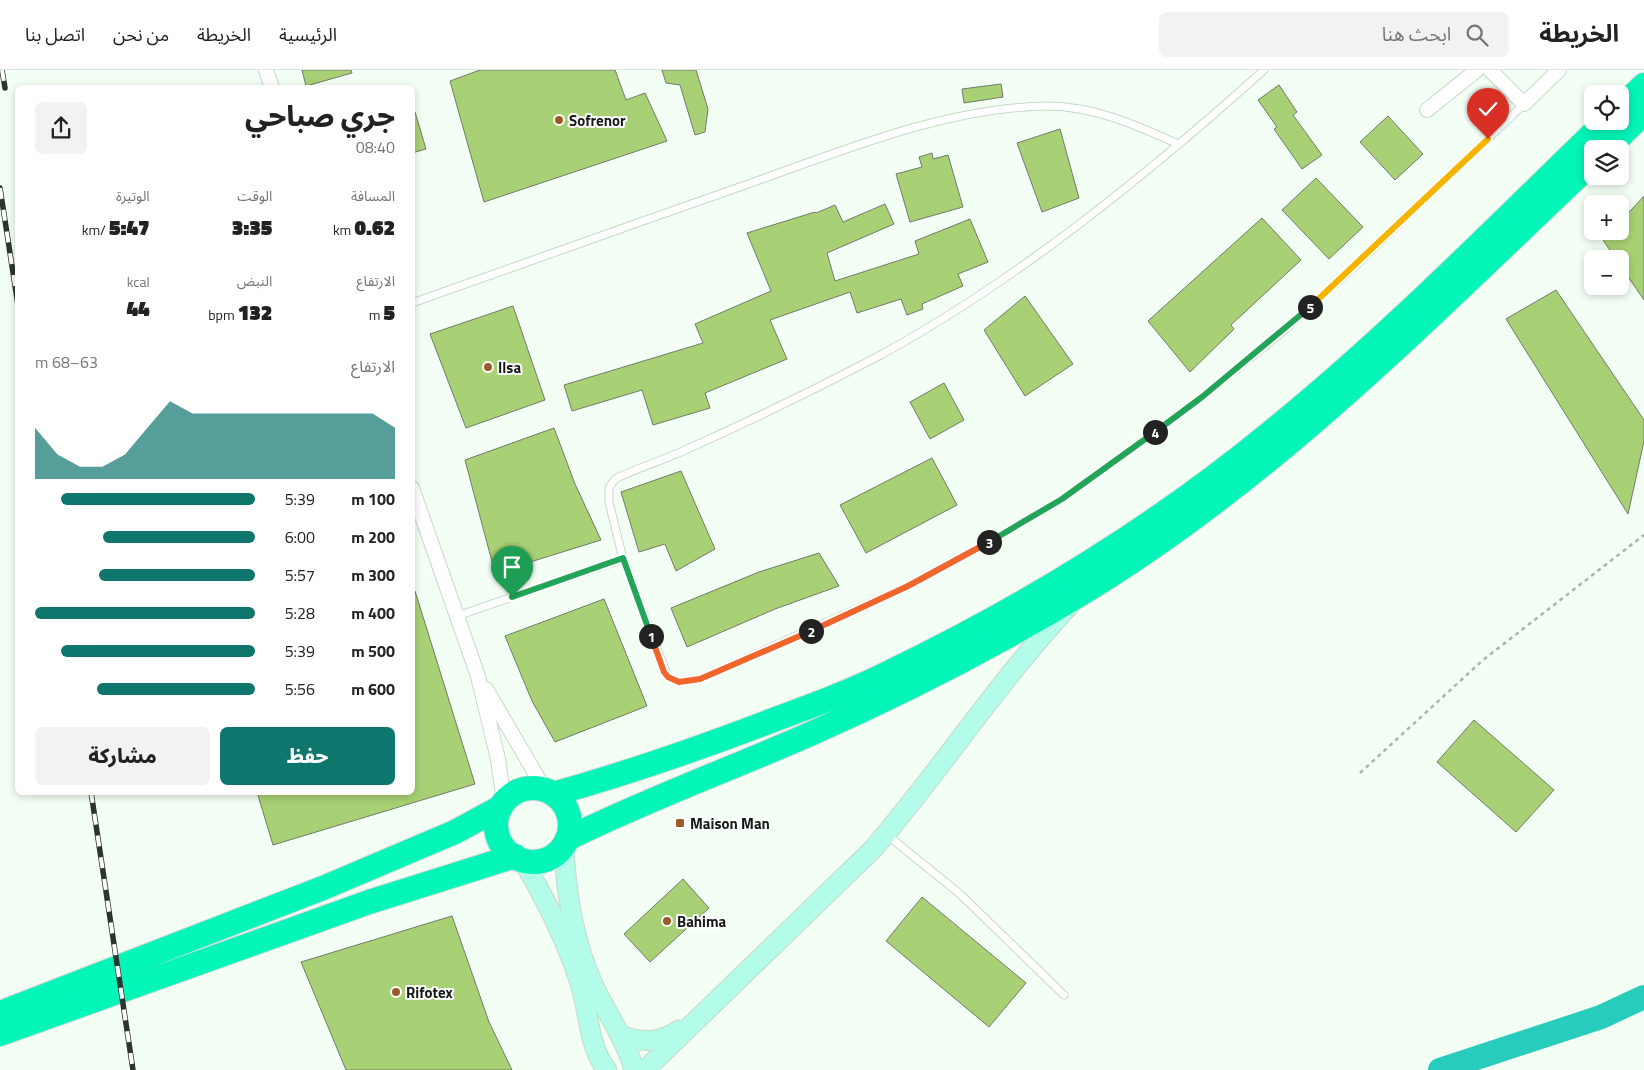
<!DOCTYPE html>
<html lang="ar">
<meta charset="utf-8">
<style>
body{margin:0;font-family:"Titillium Web","Noto Sans Arabic",sans-serif;background:#f2f2f2;color:#222;direction:rtl;height:100vh;display:flex;flex-direction:column;font-size:19px;white-space:nowrap}
*{box-sizing:border-box;margin:0}
p{font-size:16px;color:#767676}
.icon{flex:none;width:28px;height:28px;fill:none;stroke:currentColor;stroke-width:2;stroke-linecap:round;stroke-linejoin:round}
.map{position:relative;flex:1;overflow:hidden;direction:ltr}
.side{position:absolute;left:15px;top:15px;width:400px;height:710px;display:flex;flex-direction:column;background:#fff;border-radius:8px;box-shadow:0 2px 8px #0003;direction:rtl}
.side>*{flex:none}
.fabs{position:absolute;left:1584px;top:15px;display:grid;gap:10px}
.fabs a{display:grid;place-items:center;width:45px;height:45px;border-radius:8px;background:#fff;box-shadow:0 2px 8px #0003;font-size:25px}
.pin{position:absolute;display:grid;place-items:center;width:42px;height:42px;color:#fff;margin:-51px -21px;border-radius:50% 50% 50% 0;rotate:-45deg;box-shadow:0 0 5px #0007}
.pin .icon{rotate:45deg}
.km{position:absolute;width:25px;height:25px;margin:-12px;border-radius:50%;background:#222;color:#fff;font-size:14px;line-height:25px;text-align:center}
.round{display:grid;place-items:center;flex:none;width:52px;height:52px;border-radius:8px;background:#f2f2f2}
.head{display:flex;align-items:center;justify-content:space-between;height:85px;padding:0 20px}
h1{font-size:28px;font-weight:800;line-height:38px}
.metrics{display:grid;grid-template-columns:repeat(3,1fr);gap:8px;height:85px;padding:5px 20px}
.metrics div{display:grid;align-content:center}
.metrics b{font-size:21px;font-weight:800}
.metrics small{font-size:14px;font-weight:400}
.metrics p{font-size:14px}
.chart{height:140px;padding:10px 20px}
.chart p{display:flex;justify-content:space-between}
.chart svg{width:100%;height:90px;margin-top:5px;fill:#0f766e;opacity:.7}
.cta{display:flex;gap:10px;margin-top:auto;padding:10px 20px}
.cta a{flex:1;height:58px;border-radius:8px;background:#0f766e;color:#fff;font-size:20px;font-weight:800;line-height:58px;text-align:center}
.cta a+a{background:#f2f2f2;color:#222}
ul{padding:0 20px;list-style:none;font-size:16px}
li{display:grid;grid-template-columns:80px 60px 1fr;align-items:center;height:38px}
li i{height:12px;border-radius:6px;background:#0f766e}
header{display:flex;align-items:center;gap:30px;box-sizing:border-box;height:70px;padding:0 25px;background:#fff;border-bottom:1px solid #e0e0e0}
header strong{font-size:24px}
nav{display:flex;gap:28px;margin-inline-start:auto;font-size:18px}
.search{width:350px;height:45px;background:#f2f2f2;display:flex;align-items:center;gap:12px;box-sizing:border-box;padding:0 18px;border-radius:8px;color:#767676;font-size:19px}
.map>svg:first-child{display:block}
</style>
<header>
<strong>الخريطة</strong>
<div class="search"><svg class="icon" aria-label="search" viewBox="0 0 24 24"><circle cx="10" cy="10" r="6"/><path d="M15 15l6 6"/></svg>ابحث هنا</div>
<nav><a>الرئيسية</a><a>الخريطة</a><a>من نحن</a><a>اتصل بنا</a></nav>
</header>
<div class="map">
<svg width="1644" height="1000" viewBox="0 0 1644 1000">
<rect width="100%" height="100%" fill="#f3fef4"/>
<g fill="none" stroke-linecap="round" stroke-linejoin="round">
<!-- river -->
<path stroke="#28ccbd" stroke-width="24" d="M1440,1000l161,-53 43,-20"/>
</g>
<!-- building -->
<g fill="#a8d175" stroke="#727b69">
<path d="M302,0h49l1,3 -46,13z"/>
<path d="M480,0h135l11,30 19,-7 22,48 -183,61 -34,-121z"/>
<path d="M662,0h34l12,39 -3,23 -10,3 -15,-50 -14,-2z"/>
<path d="M1001,14l2,13 -39,6 -2,-14z"/>
<path d="M1279,15l18,27 -4,3 29,40 -20,14 -28,-40 3,-2 -19,-27z"/>
<path d="M415,42l11,37 -14,4v-40z"/>
<path d="M1388,46l35,38 -28,26 -35,-38z"/>
<path d="M1060,59l19,69 -37,14 -25,-69z"/>
<path d="M932,83l1,6 15,-4 15,52 -53,15 -14,-48 26,-7 -3,-10z"/>
<path d="M1316,108l47,49 -34,32 -47,-49z"/>
<path d="M1644,126v104l-24,-35v-6h-4l-13,-19 8,-9h9v-9z"/>
<path d="M885,134l9,20 -67,29 8,28 84,-27 -4,-13 55,-22 18,43 -30,12 5,12 -41,18 1,5 -16,6 -6,-16 -44,14 -7,-21 -80,28 17,39 -82,34 5,15 -57,17 -11,-35 -70,21 -8,-26 139,-42 -8,-19 76,-33 -24,-58 68,-21 1,1 19,-8 8,17z"/>
<path d="M1262,148l39,42 -70,65 3,4 -44,43 -42,-51z"/>
<path d="M1556,220l88,130v21l-16,73 -122,-195z"/>
<path d="M1025,226l48,68 -48,32 -41,-66z"/>
<path d="M513,236l32,94 -79,28 -36,-94z"/>
<path d="M944,313l20,37 -34,19 -20,-37z"/>
<path d="M554,358l21,56 26,56 -106,33 -30,-113z"/>
<path d="M932,388l25,47 -91,48 -26,-48z"/>
<path d="M681,401l34,78 -39,22 -11,-27 -26,8 -18,-60z"/>
<path d="M819,483l20,33 -64,23 -88,38 -16,-39 88,-36z"/>
<path d="M415,521l60,193 -202,61 -16,-53h155v-200z"/>
<path d="M604,529l43,107 -92,36 -23,-41 -27,-65z"/>
<path d="M1474,650l80,70 -38,42 -79,-70z"/>
<path d="M683,809l26,29 -59,54 -26,-28z"/>
<path d="M922,827l104,86 -37,44 -103,-86z"/>
<path d="M452,846l37,106 23,48h-166l-45,-108z"/>
</g>
<g fill="none" stroke-linecap="round" stroke-linejoin="round">
<!-- lane casing -->
<g stroke="#c7d8c8" stroke-width="9">
<g id="lane">
<path d="M1264,0c-117,105 -250,213 -389,288 -63,33 -127,64 -192,93 -22,10 -46,17 -68,28l-6,9v14l14,57 45,118 11,5 21,-3 208,-93 97,-53 57,-34 140,-102 77,-62 71,-64 174,-167"/>
<path d="M412,233c113,-41 226,-80 339,-120 93,-33 197,-76 296,-77 47,0 89,19 131,38"/>
<path d="M457,546l166,-57"/>
<path d="M886,764l74,60 104,101"/>
</g>
</g>
<!-- street casing -->
<g stroke="#c7d8c8" stroke-width="16">
<g id="street">
<path d="M266,0l6,18"/>
<path d="M1490,0l34,34 35,-34"/>
<path d="M1427,40l50,-40"/>
<path d="M412,418l66,188 20,83 6,44"/>
<path d="M486,619l59,101"/>
</g>
</g>
<!-- secondary casing -->
<g stroke="#c7d8c8" stroke-width="21">
<g id="secondary">
<path d="M564,776c2,48 9,94 29,138 13,29 33,55 41,86"/>
<path d="M523,791c23,39 43,78 57,122 9,27 8,64 27,87"/>
<path d="M620,965c22,8 40,8 59,-5"/>
<path d="M645,1000l228,-221c68,-79 124,-166 196,-243"/>
</g>
</g>
<!-- highway casing -->
<g stroke="#d9dada" stroke-width="26">
<g id="highway">
<path d="M1620,38l24,-23"/>
<path d="M1607,79l37,-36"/>
<circle cx="533" cy="755" r="37"/>
<path d="M553,724c76,-21 150,-47 223,-75 38,-14 76,-28 112,-46 135,-65 266,-145 382,-240 119,-96 226,-206 336,-312"/>
<path d="M567,769c79,-39 161,-69 241,-104 93,-41 183,-87 271,-140 193,-116 351,-279 513,-432"/>
<path d="M0,943l323,-125 132,-56 46,-25"/>
<path d="M0,964l369,-132 146,-46"/>
</g>
</g>
<!-- path -->
<path stroke="#aab4ab" stroke-width="2.5" stroke-dasharray="4 4" stroke-linecap="butt" d="M1360,703l123,-113 161,-125"/>
<!-- lane -->
<use href="#lane" stroke="#fff" stroke-width="7"/>
<!-- street -->
<use href="#street" stroke="#fff" stroke-width="14"/>
<!-- secondary -->
<use href="#secondary" stroke="#b3fcea" stroke-width="19"/>
<!-- highway -->
<use href="#highway" stroke="#03f5b8" stroke-width="24"/>
<!-- rail casing -->
<g stroke="#2d332e" stroke-width="5.5">
<g id="rail">
<path d="M2,0l3,18"/>
<path d="M0,118l18,117"/>
<path d="M91,722l42,278"/>
</g>
</g>
<!-- rail -->
<use href="#rail" stroke="#fff" stroke-width="4" stroke-dasharray="11" stroke-linecap="butt"/>
</g>
<g fill="none" stroke-linecap="round" stroke-linejoin="round">
<!-- split-1 casing -->
<g stroke="#fff" stroke-width="10">
<path id="split-1" d="M512,527l111,-39 28,78"/>
</g>
<!-- split-2 casing -->
<g stroke="#fff" stroke-width="10">
<path id="split-2" d="M651,566l13,36 4,5 11,5 21,-3 111,-48"/>
</g>
<!-- split-3 casing -->
<g stroke="#fff" stroke-width="10">
<path id="split-3" d="M811,561l97,-45 81,-44"/>
</g>
<!-- split-4 casing -->
<g stroke="#fff" stroke-width="10">
<path id="split-4" d="M989,472l73,-43 93,-67"/>
</g>
<!-- split-5 casing -->
<g stroke="#fff" stroke-width="10">
<path id="split-5" d="M1155,362l47,-35 108,-90"/>
</g>
<!-- split-6 casing -->
<g stroke="#fff" stroke-width="10">
<path id="split-6" d="M1310,237l145,-137"/>
</g>
<!-- split-7 casing -->
<g stroke="#fff" stroke-width="10">
<path id="split-7" d="M1455,100l33,-31"/>
</g>
<!-- split-1 -->
<use href="#split-1" stroke="#22a559" stroke-width="6"/>
<!-- split-2 -->
<use href="#split-2" stroke="#f0652b" stroke-width="6"/>
<!-- split-3 -->
<use href="#split-3" stroke="#f0652b" stroke-width="6"/>
<!-- split-4 -->
<use href="#split-4" stroke="#22a559" stroke-width="6"/>
<!-- split-5 -->
<use href="#split-5" stroke="#22a559" stroke-width="6"/>
<!-- split-6 -->
<use href="#split-6" stroke="#f5b400" stroke-width="6"/>
<!-- split-7 -->
<use href="#split-7" stroke="#f5b400" stroke-width="6"/>
</g>
<!-- markers -->
<g fill="#9d5a2a" stroke="#fff" stroke-width="2">
<circle cx="559" cy="50" r="5"/>
<circle cx="488" cy="297" r="5"/>
<rect x="675" y="748" width="10" height="10" rx="2.5"/>
<circle cx="667" cy="851" r="5"/>
<circle cx="396" cy="922" r="5"/>
</g>
<g text-anchor="middle" dominant-baseline="central" stroke-width="4" stroke-linejoin="round" paint-order="stroke">
<!-- poi labels -->
<g font-size="15" font-weight="bold" fill="#141a15" stroke="#fff" text-anchor="start">
<text x="569" y="50">Sofrenor</text>
<text x="498" y="297">Ilsa</text>
<text x="690" y="753">Maison Man</text>
<text x="677" y="851">Bahima</text>
<text x="406" y="922">Rifotex</text>
</g>
</g>
</svg>
<div class="fabs">
<a><svg class="icon" aria-label="locate" viewBox="0 0 24 24"><circle cx="12" cy="12" r="6"/><path d="M12 2v4M12 18v4M2 12h4M18 12h4"/></svg></a>
<a><svg class="icon" aria-label="layers" viewBox="0 0 24 24"><path d="M12 4l9 5-9 5-9-5zM3 14l9 5 9-5"/></svg></a>
<a>+</a>
<a>−</a>
</div>
<div class="pin" style="left:512px;top:527px;background:#1e9e55"><svg class="icon" aria-label="arrive" viewBox="0 0 24 24"><path d="M6 21V4h12l-3 4 3 4H6"/></svg></div>
<div class="pin" style="left:1488px;top:69px;background:#d93025"><svg class="icon" aria-label="check" viewBox="0 0 24 24"><path d="M5 12l5 5 9-10"/></svg></div>
<b class="km" style="left:651px;top:566px">1</b>
<b class="km" style="left:811px;top:561px">2</b>
<b class="km" style="left:989px;top:472px">3</b>
<b class="km" style="left:1155px;top:362px">4</b>
<b class="km" style="left:1310px;top:237px">5</b>
<section class="side">
<div class="head"><div><h1>جري صباحي</h1><p>08:40</p></div><a class="round"><svg class="icon" aria-label="share" viewBox="0 0 24 24"><path d="M12 15V3M7 8l5-5 5 5M5 13v7h14v-7"/></svg></a></div>
<div class="metrics">
<div><p>المسافة</p><b>0.62<small> km</small></b></div>
<div><p>الوقت</p><b>3:35</b></div>
<div><p>الوتيرة</p><b>5:47<small> /km</small></b></div>
</div>
<div class="metrics">
<div><p>الارتفاع</p><b>5<small> m</small></b></div>
<div><p>النبض</p><b>132<small> bpm</small></b></div>
<div><p>kcal</p><b>44</b></div>
</div>
<div class="chart"><p><span>الارتفاع</span>63–68 m</p>
<svg viewBox="0 0 160 44" preserveAspectRatio="none"><path d="M0 44V19L10 32L20 38L30 38L40 32L50 19L60 6L70 12L80 12L90 12L100 12L110 12L120 12L130 12L140 12L150 12L160 19V44z"/></svg>
</div>
<ul>
<li><b>100 m</b>5:39<i style="width:88%"></i></li>
<li><b>200 m</b>6:00<i style="width:69%"></i></li>
<li><b>300 m</b>5:57<i style="width:71%"></i></li>
<li><b>400 m</b>5:28<i style="width:100%"></i></li>
<li><b>500 m</b>5:39<i style="width:88%"></i></li>
<li><b>600 m</b>5:56<i style="width:72%"></i></li>
</ul>
<div class="cta"><a>حفظ</a><a>مشاركة</a></div>
</section>
</div>
